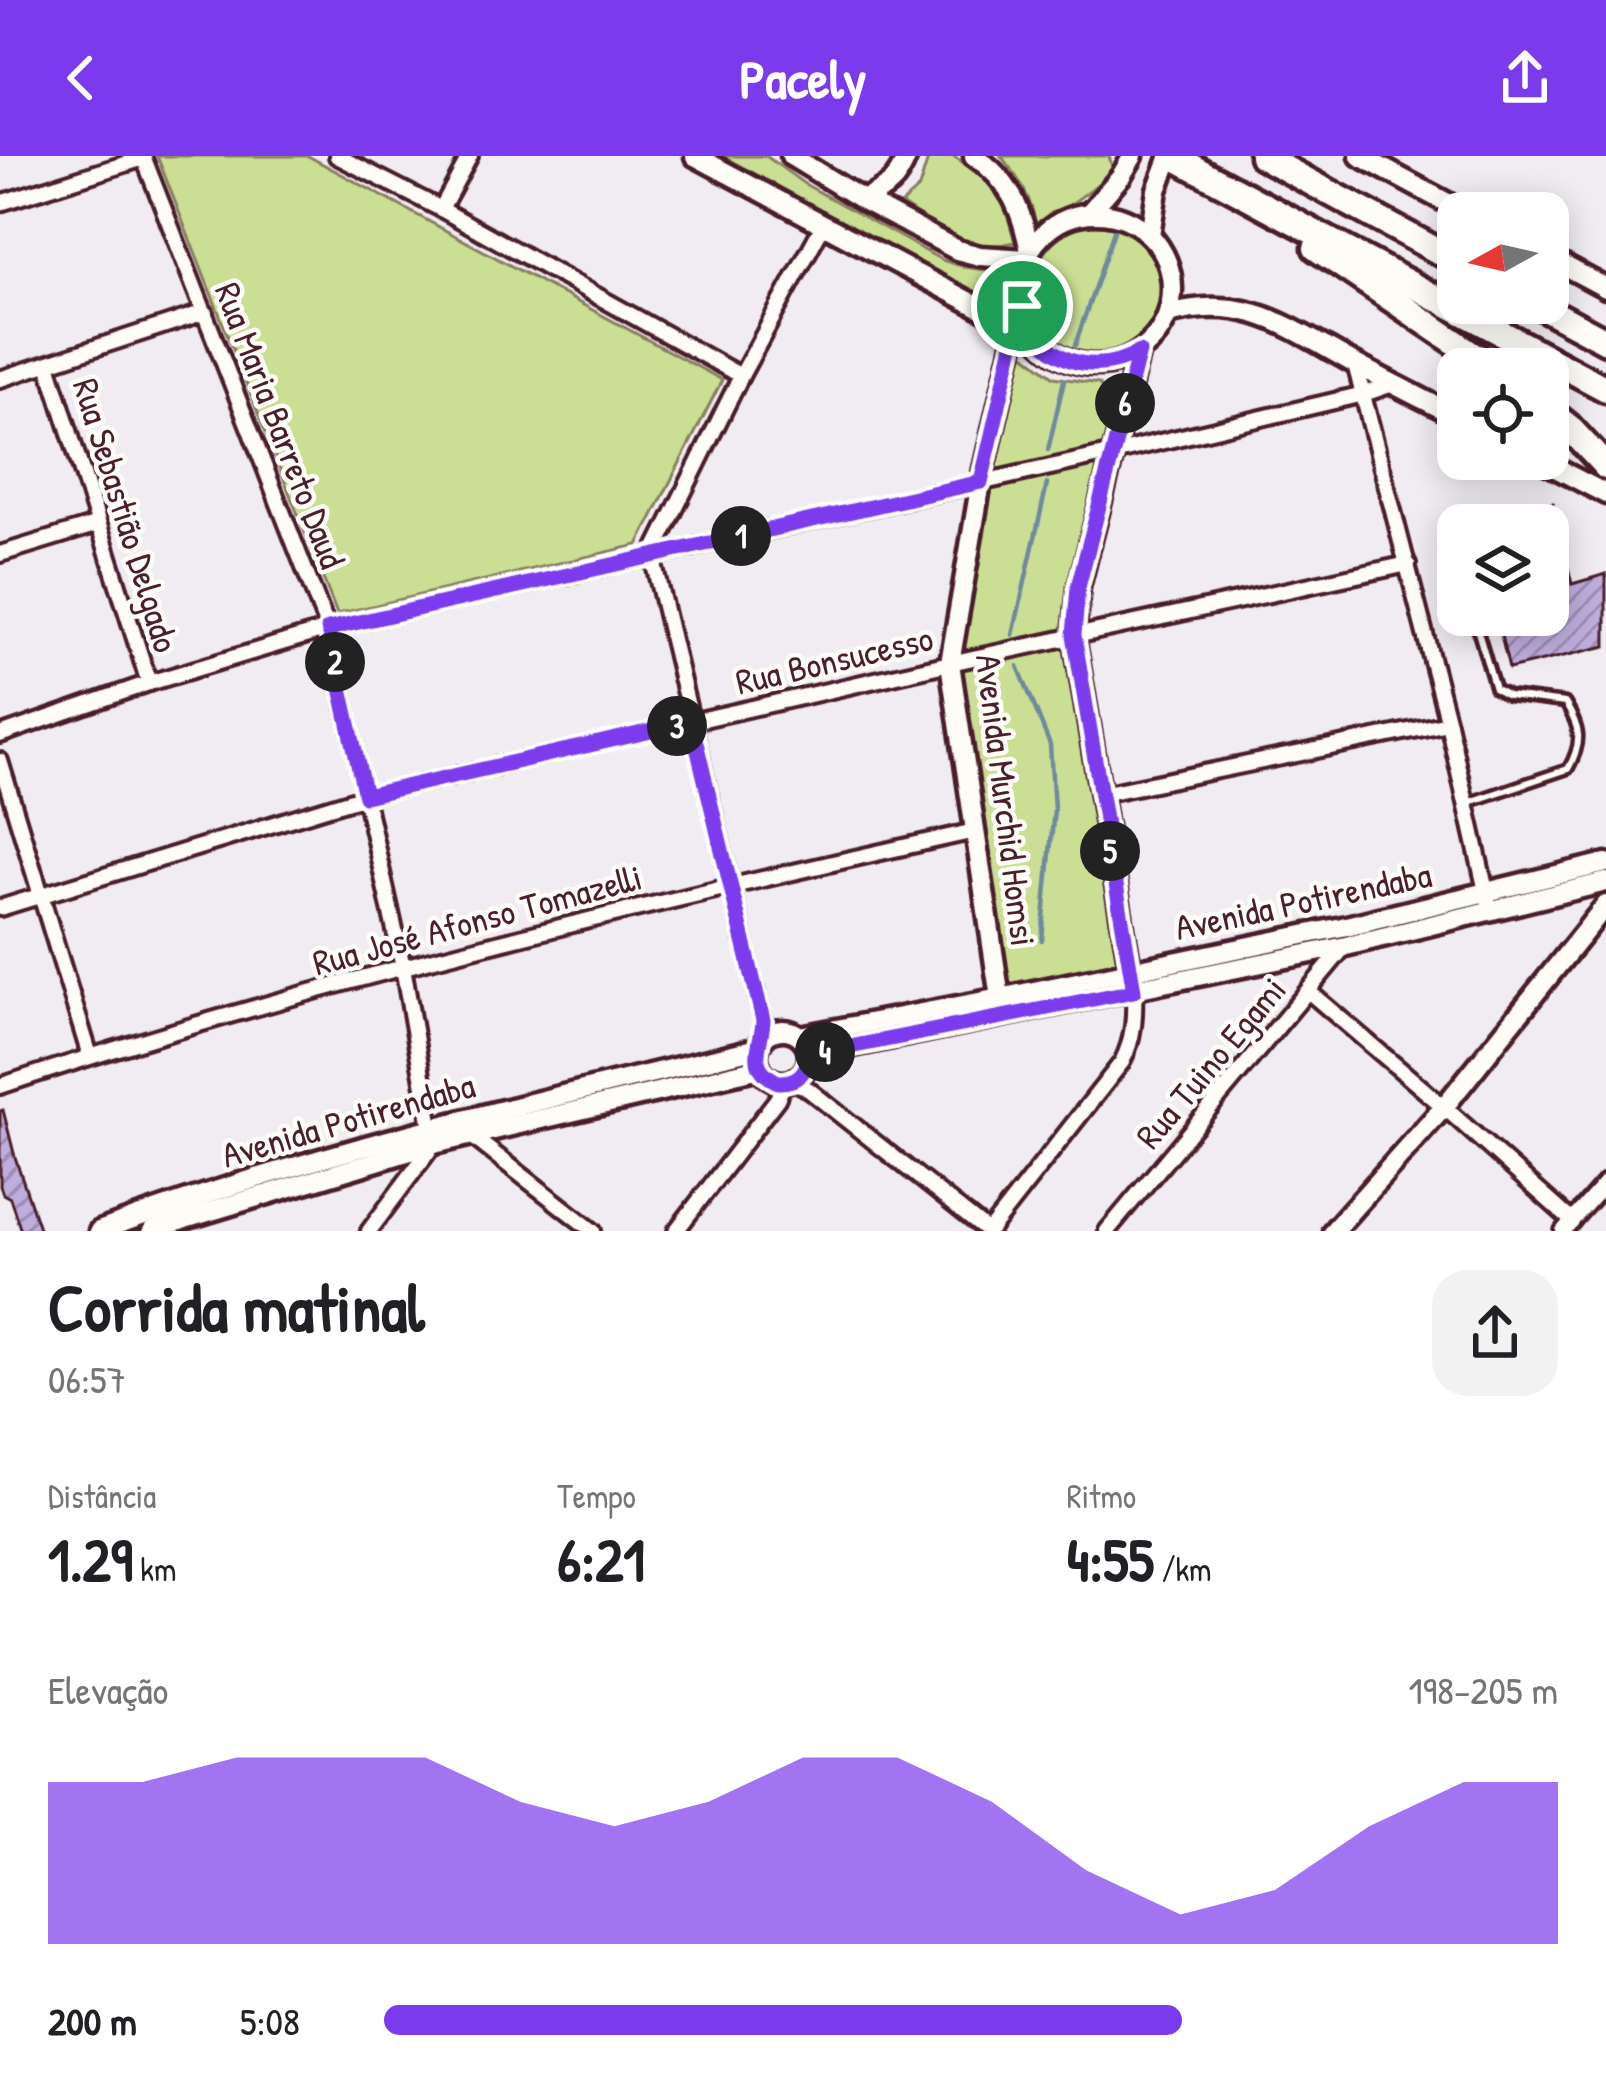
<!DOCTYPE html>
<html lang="pt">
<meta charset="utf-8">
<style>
body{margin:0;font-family:"Patrick Hand",sans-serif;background:#f2f2f2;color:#202124;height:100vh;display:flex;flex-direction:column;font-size:45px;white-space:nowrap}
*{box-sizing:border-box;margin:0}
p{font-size:39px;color:#757577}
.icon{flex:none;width:66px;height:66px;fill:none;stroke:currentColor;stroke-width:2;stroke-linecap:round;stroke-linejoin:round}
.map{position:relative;height:1075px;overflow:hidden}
.side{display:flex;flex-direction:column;background:#fff;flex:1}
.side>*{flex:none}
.needle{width:78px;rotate:262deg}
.buttons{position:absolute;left:1437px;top:36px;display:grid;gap:24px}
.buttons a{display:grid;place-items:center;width:132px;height:132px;border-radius:24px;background:#fff;box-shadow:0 6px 30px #0003;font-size:60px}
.pin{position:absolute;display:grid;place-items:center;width:102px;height:102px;color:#fff;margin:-51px;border:6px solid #fff;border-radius:50%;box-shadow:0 3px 12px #0007}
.km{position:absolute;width:60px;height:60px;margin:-30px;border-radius:50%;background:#222;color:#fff;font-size:33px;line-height:60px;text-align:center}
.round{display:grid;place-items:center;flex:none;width:126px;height:126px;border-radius:36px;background:#f2f2f2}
.headline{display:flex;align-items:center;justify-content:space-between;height:204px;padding:0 48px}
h1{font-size:66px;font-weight:700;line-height:90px}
.stats{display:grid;grid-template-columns:repeat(3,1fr);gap:18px;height:204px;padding:12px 48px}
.stats div{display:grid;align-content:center}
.stats b{font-size:60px;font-weight:700}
.stats small{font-size:33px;font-weight:400}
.stats p{font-size:33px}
.chart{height:336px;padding:24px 48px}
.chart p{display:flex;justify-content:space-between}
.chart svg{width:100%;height:216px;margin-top:12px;fill:#7c3aed;opacity:.7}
ul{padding:0 48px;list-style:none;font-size:39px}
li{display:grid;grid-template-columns:192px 144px 1fr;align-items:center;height:90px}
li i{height:30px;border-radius:15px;background:#7c3aed}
header{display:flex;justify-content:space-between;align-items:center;height:156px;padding:0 48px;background:#7c3aed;color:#fff;font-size:54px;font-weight:700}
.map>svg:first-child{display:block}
</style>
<header><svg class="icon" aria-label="back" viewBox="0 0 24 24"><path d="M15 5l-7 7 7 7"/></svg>Pacely<svg class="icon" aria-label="share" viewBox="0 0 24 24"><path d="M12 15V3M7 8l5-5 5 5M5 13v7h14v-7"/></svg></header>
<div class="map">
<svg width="1606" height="1075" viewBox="0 0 1606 1075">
<defs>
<pattern id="building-hatch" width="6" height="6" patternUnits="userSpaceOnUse" patternTransform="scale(3)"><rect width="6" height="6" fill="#beaddd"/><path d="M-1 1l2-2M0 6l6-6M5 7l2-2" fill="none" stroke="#9c8cb3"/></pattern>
</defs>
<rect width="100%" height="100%" fill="#f0ecf2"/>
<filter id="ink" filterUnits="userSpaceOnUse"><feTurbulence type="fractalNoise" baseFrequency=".00833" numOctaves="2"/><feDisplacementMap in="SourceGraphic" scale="24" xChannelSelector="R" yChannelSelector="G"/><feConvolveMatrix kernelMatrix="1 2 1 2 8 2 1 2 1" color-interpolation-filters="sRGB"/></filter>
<g filter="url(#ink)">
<!-- green -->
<g fill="#cadf94" stroke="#8a7f60" stroke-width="3">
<path d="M157,0h151l414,224 -84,165 -301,69z"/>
<path d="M722,0h44l37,27 139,77c26,9 45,12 71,9l1,3c-13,24 -19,17 -41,20z"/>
<path d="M929,0h24l28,18 14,13 9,17 11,38c-48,12 -76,-13 -114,-38l18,-16z"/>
<path d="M1001,0h108l4,14c-23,24 -51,38 -76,59 -5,-30 -17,-49 -36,-73z"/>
<circle cx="1097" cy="133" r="64"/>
<path d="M1022,196l32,25 45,7 20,38 -6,24 -125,27z"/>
<path d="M1108,303l-39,172 -114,25 30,-169z"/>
<path d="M1069,487l54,322 -120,26 -47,-322z"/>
</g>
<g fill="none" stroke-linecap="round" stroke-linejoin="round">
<!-- stream -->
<g stroke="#70899f" stroke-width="4.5">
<path d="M1075,189l39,-114"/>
<path d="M1048,294l16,-70"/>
<path d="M1013,479l34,-151"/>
<path d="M1018,510l32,79 4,64 -12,131"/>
</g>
</g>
<!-- building -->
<g fill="url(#building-hatch)" stroke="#4a1f2b" stroke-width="3">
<path d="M1553,347l19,81 34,-10v72l-97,23 -13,-54h52v-111z"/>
<path d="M3,954l12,47 25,74h-19l-11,-33 -7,-4 -3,-8v-75z"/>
</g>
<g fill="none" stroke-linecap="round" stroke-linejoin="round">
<!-- lane casing -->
<g stroke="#4a1f2b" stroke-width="15">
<g id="lane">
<path d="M1453,395l5,16"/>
<path d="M1470,646l98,-33c15,-27 13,-40 -3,-66l-57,-7 -13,-7 -22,-74"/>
</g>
</g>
<!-- street casing -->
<g stroke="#4a1f2b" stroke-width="22">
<g id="street">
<path d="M143,0l185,473 75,338 31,177 -65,87"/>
<path d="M337,0l104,53 300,167"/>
<path d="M0,47l144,-45"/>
<path d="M441,53l29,-53"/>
<path d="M48,208l101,319"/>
<path d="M1355,208l93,359 40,177"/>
<path d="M0,223l205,-67"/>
<path d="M0,398l98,-30"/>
<path d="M0,579l149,-52 179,-54 785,-176 251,-59 29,-10"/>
<path d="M0,605l90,295"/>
<path d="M1101,638l347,-71"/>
<path d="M0,752l365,-112 585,-133 458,-99"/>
<path d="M1308,835l136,116 128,114"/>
<path d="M763,883v-19l-111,-464 89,-180 82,-151"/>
<path d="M793,924l16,10 178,141"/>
<path d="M0,930c319,-106 647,-182 975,-255"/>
<path d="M469,978l124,97"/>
<path d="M676,1075l101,-132 8,-17"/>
<path d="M989,1075l133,-169c12,-23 13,-46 12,-72"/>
<path d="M1107,1075l239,-286"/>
<path d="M1563,1075l43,-49"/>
</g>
</g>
<!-- secondary casing -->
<g stroke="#4a1f2b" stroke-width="27">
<g id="secondary">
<path d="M695,0l329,175"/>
<path d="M791,0l72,44 94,50 23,6 46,3"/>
<path d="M974,0c36,24 48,54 56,96"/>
<path d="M1360,0l106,57"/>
<path d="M863,44c24,-12 34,-17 44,-44"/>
<path d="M1089,57l32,-37 12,-20"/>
<circle cx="1096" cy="133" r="76"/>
<path d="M1150,79l7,-45 13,-34"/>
<path d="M1548,101l58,31"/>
<path d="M1168,158c80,-22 124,16 191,52 32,17 66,34 99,51"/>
<path d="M1538,303l68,35"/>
<path d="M1132,824l-58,-344 5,-49 60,-235"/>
<path d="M1000,842l-50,-335 31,-181 36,-155 3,-36"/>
<circle cx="783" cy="900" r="26"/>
<path d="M800,880l200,-38 342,-71 264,-64"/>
<path d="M809,899l537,-109 260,-64"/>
<path d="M99,1075c215,-79 437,-130 659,-183"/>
<path d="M152,1075l33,-12 249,-75 326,-76"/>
<path d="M1333,1075l111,-124 162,-202"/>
</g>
</g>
<!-- highway casing -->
<g stroke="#4a1f2b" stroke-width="33">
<g id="highway">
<path d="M1172,0l434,233"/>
<path d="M1262,0l196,106"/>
<path d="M1316,92l179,121"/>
<path d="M1535,147l71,38"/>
<path d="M1548,254l20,16 38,41"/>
</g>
</g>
<!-- lane -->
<use href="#lane" stroke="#fdfcf7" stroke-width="6"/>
<!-- street -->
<use href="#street" stroke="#fdfcf7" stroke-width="14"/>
<!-- secondary -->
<use href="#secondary" stroke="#fdfcf7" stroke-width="18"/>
<!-- highway -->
<use href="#highway" stroke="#fdfcf7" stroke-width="24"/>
</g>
</g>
<g fill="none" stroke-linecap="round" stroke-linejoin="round" filter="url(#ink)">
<!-- route casing -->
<g stroke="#fff" stroke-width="24">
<path id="route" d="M1020,135c9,62 63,92 119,61l-61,235 -4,48 60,356 -325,64c-2,18 -13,28 -31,27 -33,-15 -16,-35 -15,-62l-72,-298 -326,74 -37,-167 653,-147 36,-155z"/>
</g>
<!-- route -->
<use href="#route" stroke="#7c3aed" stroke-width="15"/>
</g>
<g text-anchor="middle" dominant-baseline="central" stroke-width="9" stroke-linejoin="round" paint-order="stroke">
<!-- street labels -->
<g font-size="36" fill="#4a1f2b" stroke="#fdfcf7">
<text transform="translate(281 269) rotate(69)">Rua Maria Barreto Daud</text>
<text transform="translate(127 359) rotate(73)">Rua Sebastião Delgado</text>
<text transform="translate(834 503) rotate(-13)">Rua Bonsucesso</text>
<text transform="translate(1007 644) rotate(83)">Avenida Murchid Homsi</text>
<text transform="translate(1303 744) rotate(-12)">Avenida Potirendaba</text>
<text transform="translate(477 763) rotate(-15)">Rua José Afonso Tomazelli</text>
<text transform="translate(1210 906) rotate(-50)">Rua Tuino Egami</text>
<text transform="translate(348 963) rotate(-16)">Avenida Potirendaba</text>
</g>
</g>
</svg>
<div class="buttons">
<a><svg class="needle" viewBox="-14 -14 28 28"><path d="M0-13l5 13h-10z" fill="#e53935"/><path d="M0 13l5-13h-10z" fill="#757577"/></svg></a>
<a><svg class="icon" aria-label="locate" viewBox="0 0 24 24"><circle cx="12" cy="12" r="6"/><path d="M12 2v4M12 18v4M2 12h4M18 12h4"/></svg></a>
<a><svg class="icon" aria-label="layers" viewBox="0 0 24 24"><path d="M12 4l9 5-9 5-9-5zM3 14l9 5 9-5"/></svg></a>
</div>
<div class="pin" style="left:1022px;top:150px;background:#1e9e55"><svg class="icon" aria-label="arrive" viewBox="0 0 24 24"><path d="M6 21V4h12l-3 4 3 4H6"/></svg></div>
<b class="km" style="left:741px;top:380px">1</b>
<b class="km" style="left:335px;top:506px">2</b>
<b class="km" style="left:677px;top:570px">3</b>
<b class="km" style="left:825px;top:896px">4</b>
<b class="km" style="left:1110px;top:695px">5</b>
<b class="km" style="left:1125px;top:247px">6</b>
</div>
<section class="side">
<div class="headline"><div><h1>Corrida matinal</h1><p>06:57</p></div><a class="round"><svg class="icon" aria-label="share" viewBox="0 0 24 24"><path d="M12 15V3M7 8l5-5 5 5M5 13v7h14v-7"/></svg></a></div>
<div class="stats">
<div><p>Distância</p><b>1.29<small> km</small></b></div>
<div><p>Tempo</p><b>6:21</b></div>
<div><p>Ritmo</p><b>4:55<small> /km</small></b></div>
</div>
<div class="chart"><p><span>Elevação</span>198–205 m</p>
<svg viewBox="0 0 160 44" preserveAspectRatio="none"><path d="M0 44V11L10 11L20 6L30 6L40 6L50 15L60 20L70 15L80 6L90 6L100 15L110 29L120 38L130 33L140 20L150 11L160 11V44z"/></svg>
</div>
<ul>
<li><b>200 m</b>5:08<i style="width:68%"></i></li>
</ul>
</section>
